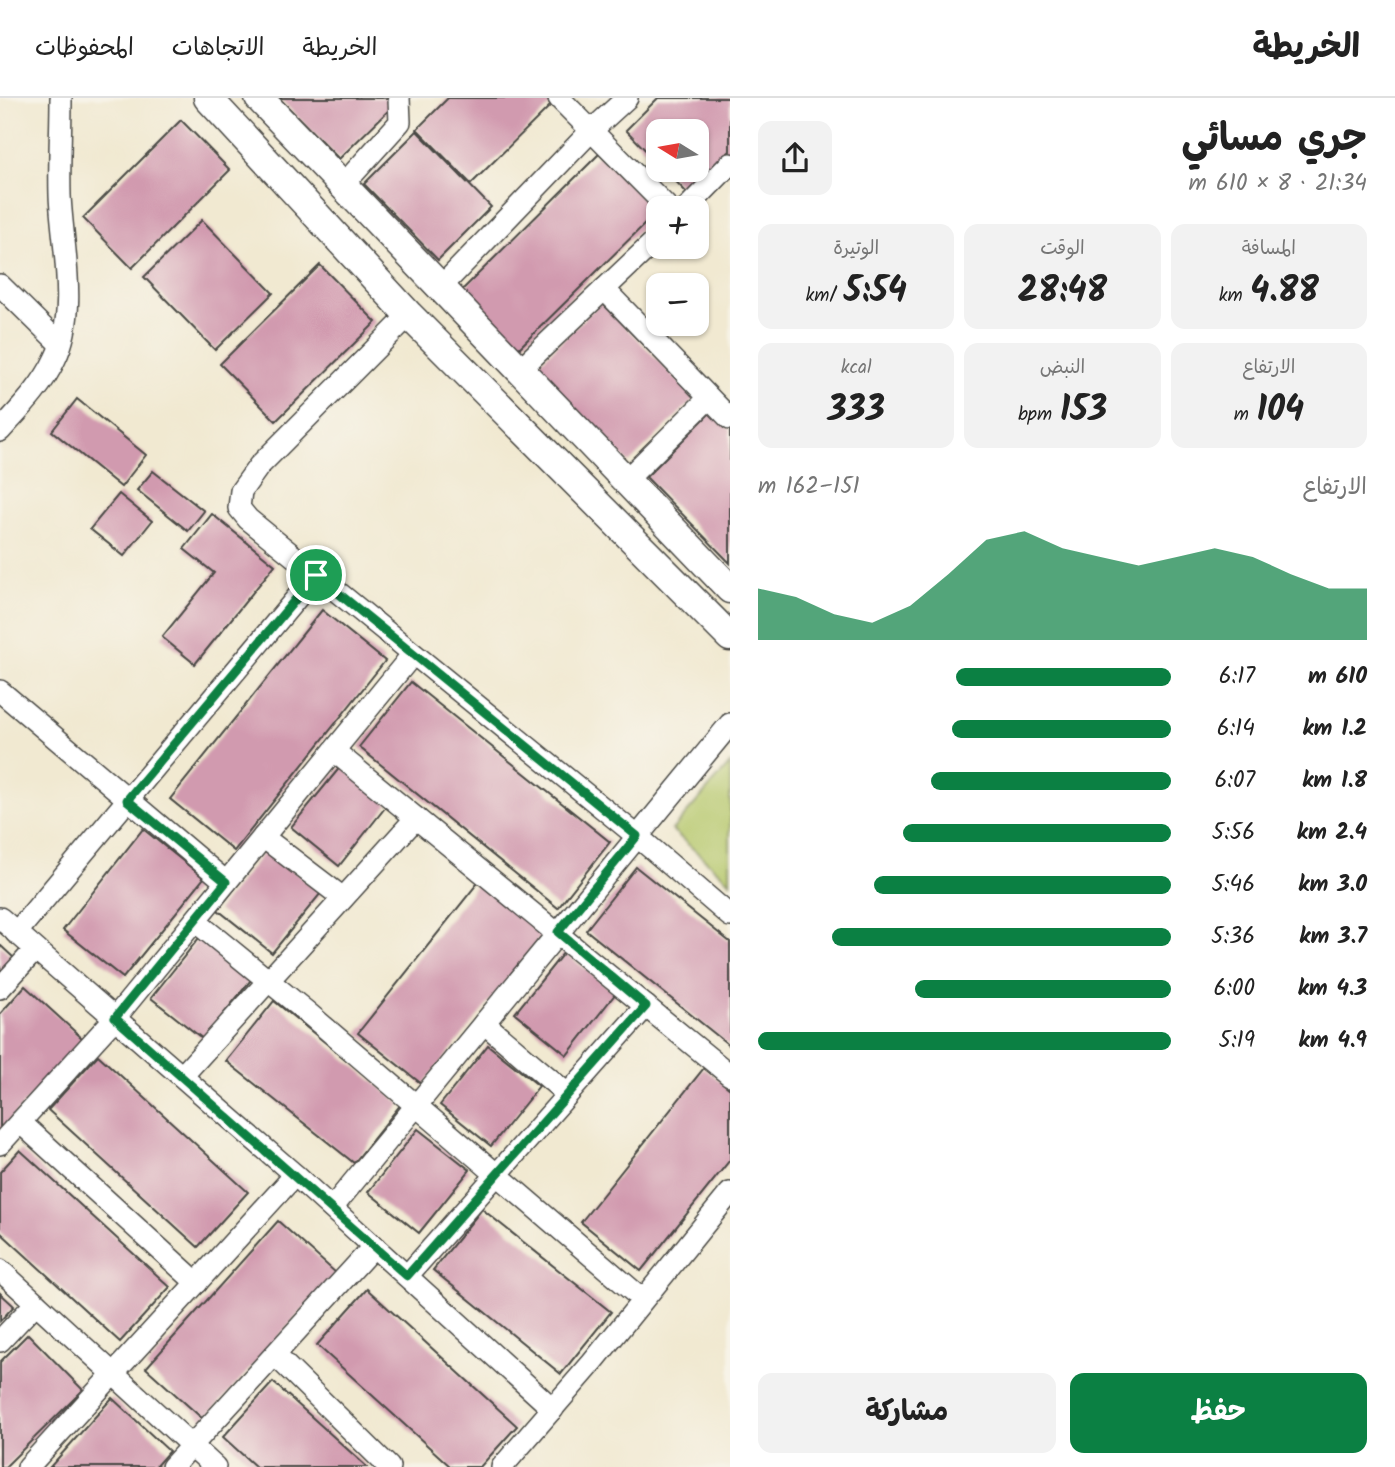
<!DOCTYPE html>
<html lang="ar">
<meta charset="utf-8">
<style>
body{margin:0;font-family:Kalam,"Playpen Sans Arabic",sans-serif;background:#f2f2f2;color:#222;direction:rtl;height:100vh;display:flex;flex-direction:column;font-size:26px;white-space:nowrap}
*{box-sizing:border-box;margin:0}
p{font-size:23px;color:#767676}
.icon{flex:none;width:38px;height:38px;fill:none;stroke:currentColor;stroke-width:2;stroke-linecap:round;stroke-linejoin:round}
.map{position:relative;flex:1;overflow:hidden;direction:ltr}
.side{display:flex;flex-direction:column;background:#fff;width:665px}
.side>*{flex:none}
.needle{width:46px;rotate:281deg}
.tools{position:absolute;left:646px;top:21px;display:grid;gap:14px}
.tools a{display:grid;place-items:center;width:63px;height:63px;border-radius:14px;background:#fff;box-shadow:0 2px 5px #0004;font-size:35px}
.pin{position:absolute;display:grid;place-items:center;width:60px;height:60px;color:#fff;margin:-30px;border:4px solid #fff;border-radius:50%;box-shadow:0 2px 7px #0007}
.round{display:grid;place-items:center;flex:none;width:74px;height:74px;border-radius:14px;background:#f2f2f2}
.headline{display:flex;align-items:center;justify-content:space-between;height:119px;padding:0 28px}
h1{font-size:38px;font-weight:700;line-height:52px}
.figures{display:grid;grid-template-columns:repeat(3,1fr);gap:10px;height:119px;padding:7px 28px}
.figures div{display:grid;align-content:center;border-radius:14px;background:#f2f2f2;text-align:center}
.figures b{font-size:35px;font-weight:700}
.figures small{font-size:19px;font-weight:400}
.figures p{font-size:19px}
.chart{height:196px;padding:14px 28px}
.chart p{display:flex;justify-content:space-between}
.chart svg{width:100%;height:126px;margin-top:7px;fill:#0b8043;opacity:.7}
.action{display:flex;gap:14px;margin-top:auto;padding:14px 28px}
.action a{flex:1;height:80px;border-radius:14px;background:#0b8043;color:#fff;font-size:28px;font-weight:700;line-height:80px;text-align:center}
.action a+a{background:#f2f2f2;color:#222}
ul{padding:0 28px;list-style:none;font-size:23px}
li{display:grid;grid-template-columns:112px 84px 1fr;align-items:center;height:52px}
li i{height:18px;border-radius:9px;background:#0b8043}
header{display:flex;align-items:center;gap:42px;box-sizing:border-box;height:98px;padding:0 35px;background:#fff;border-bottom:2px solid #e0e0e0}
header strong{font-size:33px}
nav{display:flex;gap:38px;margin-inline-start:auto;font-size:24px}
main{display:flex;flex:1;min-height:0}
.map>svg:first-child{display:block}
</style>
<header>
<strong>الخريطة</strong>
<nav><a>الخريطة</a><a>الاتجاهات</a><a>المحفوظات</a></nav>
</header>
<main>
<section class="side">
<div class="headline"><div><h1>جري مسائي</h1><p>21:34 · 8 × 610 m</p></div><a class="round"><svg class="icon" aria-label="share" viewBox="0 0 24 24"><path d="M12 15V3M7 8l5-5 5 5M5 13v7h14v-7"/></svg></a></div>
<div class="figures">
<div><p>المسافة</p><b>4.88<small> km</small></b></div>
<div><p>الوقت</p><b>28:48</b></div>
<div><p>الوتيرة</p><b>5:54<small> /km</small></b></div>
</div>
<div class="figures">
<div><p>الارتفاع</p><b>104<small> m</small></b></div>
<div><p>النبض</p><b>153<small> bpm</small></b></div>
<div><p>kcal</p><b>333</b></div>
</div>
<div class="chart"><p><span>الارتفاع</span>151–162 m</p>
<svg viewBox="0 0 160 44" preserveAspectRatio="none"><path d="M0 44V26L10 29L20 35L30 38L40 32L50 21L60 9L70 6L80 12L90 15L100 18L110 15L120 12L130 15L140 21L150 26L160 26V44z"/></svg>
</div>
<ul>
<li><b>610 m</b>6:17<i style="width:52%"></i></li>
<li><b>1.2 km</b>6:14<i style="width:53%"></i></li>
<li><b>1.8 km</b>6:07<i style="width:58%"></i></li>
<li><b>2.4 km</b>5:56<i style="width:65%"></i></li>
<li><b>3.0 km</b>5:46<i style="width:72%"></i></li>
<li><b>3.7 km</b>5:36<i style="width:82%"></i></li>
<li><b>4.3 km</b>6:00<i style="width:62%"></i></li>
<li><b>4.9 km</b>5:19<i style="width:100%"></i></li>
</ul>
<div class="action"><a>حفظ</a><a>مشاركة</a></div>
</section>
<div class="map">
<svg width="730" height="1369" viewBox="0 0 730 1369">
<rect width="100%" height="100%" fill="#f7f3e8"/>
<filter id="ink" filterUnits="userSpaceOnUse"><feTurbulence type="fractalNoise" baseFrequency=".0143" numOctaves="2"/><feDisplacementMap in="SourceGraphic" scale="14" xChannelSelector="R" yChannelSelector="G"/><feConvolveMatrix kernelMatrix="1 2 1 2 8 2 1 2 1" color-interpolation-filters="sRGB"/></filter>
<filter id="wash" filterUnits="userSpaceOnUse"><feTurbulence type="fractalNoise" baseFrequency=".00686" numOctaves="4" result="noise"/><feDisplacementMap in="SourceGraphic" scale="28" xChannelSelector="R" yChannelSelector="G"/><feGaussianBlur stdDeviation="1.57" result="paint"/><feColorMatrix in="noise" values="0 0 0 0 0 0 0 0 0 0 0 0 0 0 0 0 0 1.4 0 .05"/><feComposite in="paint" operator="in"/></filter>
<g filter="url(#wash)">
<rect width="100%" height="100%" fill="#f1e9d1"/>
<!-- green -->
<path fill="#b5c76b" stroke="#70794b" stroke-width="2" d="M730,666v118l-58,-52z"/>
<g id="blocks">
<!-- building -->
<g fill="#d19aaf">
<path d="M279,0h109l6,7 -55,54z"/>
<path d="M448,0h104l3,3 -84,83 -54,-55z"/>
<path d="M658,0h72v53l-43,42 -22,-23h31v-39h-38v32l-32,-33z"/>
<path d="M181,22l49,50 -98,98 -49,-50z"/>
<path d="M417,33l74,76 -53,53 -74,-76z"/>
<path d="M599,56l58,58 -143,141 -57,-58z"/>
<path d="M202,122l71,73 -58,57 -71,-73z"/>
<path d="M320,167l56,57 -100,99 -56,-57z"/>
<path d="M601,204l94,96 -66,65 -94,-96z"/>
<path d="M77,301l69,56 -25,32 -69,-56z"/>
<path d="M712,313l18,19v133l-84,-86z"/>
<path d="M153,373l51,40 -16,20 -51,-41z"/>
<path d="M119,396l33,27 -28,35 -34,-27z"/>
<path d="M212,416l63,51 -80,99 -33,-27 52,-64 -30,-24z"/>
<path d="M322,512l63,51 -151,190 -64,-52z"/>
<path d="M411,584l199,160 -52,66 -199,-161z"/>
<path d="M341,668l47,38 -49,62 -48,-39z"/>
<path d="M143,731l61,49 -81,100 -60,-48z"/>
<path d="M266,751l55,44 -49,60 -54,-43z"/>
<path d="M636,769l94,75v104l-144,-116z"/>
<path d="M481,781l65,52 -123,154 -65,-52z"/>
<path d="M199,840l52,42 -48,59 -52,-41z"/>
<path d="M0,847l14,13 -14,15z"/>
<path d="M564,854l52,41 -49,62 -52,-42z"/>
<path d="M25,888l58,53 -83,92v-117z"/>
<path d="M274,903l127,103 -47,59 -128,-102z"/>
<path d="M488,947l51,41 -48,60 -51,-41z"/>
<path d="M98,957l150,137 -50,55 -150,-137z"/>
<path d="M704,970l26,21v71l-89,111 -60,-49z"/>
<path d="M418,1031l52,41 -51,63 -51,-41z"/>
<path d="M20,1052l150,137 -50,55 -120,-110v-60z"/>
<path d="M482,1111l129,103 -50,62 -128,-104z"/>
<path d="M278,1123l58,52 -132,147 -58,-52z"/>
<path d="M367,1191l150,137 -37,41h-29l-134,-122z"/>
<path d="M0,1195l14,13 -14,15z"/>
<path d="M28,1236l55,56 -78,77h-5v-105z"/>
<path d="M273,1284l94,85h-111l-33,-30z"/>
<path d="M112,1300l57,53 -14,16h-105z"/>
</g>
</g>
</g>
<g filter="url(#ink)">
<use href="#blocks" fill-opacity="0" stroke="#494844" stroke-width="2"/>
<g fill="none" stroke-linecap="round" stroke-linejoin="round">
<!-- minor casing -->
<g stroke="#494844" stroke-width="24">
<g id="minor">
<path d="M559,0l109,110"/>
<path d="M344,86l56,-62 -1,-24"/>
<path d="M687,110l43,-44"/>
<path d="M0,187l60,59"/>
<path d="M440,190l151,-157 36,-33"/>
<path d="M604,191l126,130"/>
<path d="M409,217l-150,151 -18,25 -2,17 9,11 389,317 93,80"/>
<path d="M519,272l139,-132"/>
<path d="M0,333c20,-22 42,-44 55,-72 24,-48 7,-113 5,-164 -1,-32 1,-65 1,-97"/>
<path d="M625,383l84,-83"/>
<path d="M0,593l226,191"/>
<path d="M334,653l396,324"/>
<path d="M263,739l80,61"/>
<path d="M0,820l295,257 258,234"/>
<path d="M195,823l113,92 334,286"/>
<path d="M16,835l300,-358"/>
<path d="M0,890l35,-38"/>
<path d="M484,925l82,70"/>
<path d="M182,978l234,-258"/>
<path d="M20,1024l177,161"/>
<path d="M0,1046l115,-126 298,-364"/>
<path d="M332,1110l398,-484"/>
<path d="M0,1172l215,197"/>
<path d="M407,1178l239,-270"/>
<path d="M0,1243l36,-38"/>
<path d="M275,1257l114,112"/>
<path d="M28,1369l267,-292"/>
<path d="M172,1369l202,-221"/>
<path d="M502,1369l90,-104 138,-170"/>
</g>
</g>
<!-- tertiary casing -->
<g stroke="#494844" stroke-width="31">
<g id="tertiary">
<path d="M208,0l201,217 321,322"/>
<path d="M259,0l471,491"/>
</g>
</g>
<!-- minor -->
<use href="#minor" stroke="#fff" stroke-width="21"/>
<!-- tertiary -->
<use href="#tertiary" stroke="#fff" stroke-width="28"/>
</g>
</g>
<g fill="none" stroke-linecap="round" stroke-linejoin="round" filter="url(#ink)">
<!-- route casing -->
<g stroke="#fff" stroke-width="14">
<path id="route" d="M316,477l321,261 -79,96 88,74 -239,270 -292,-258 111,-136 -99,-82z"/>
</g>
<!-- route -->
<use href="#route" stroke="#0b8043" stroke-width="9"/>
</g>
</svg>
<div class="tools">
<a><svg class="needle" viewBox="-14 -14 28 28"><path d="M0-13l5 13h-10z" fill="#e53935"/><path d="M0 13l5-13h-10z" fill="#767676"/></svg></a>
<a>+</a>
<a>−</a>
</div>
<div class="pin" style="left:316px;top:477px;background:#1e9e55"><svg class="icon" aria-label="arrive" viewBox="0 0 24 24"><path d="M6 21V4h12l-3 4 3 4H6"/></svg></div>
</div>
</main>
